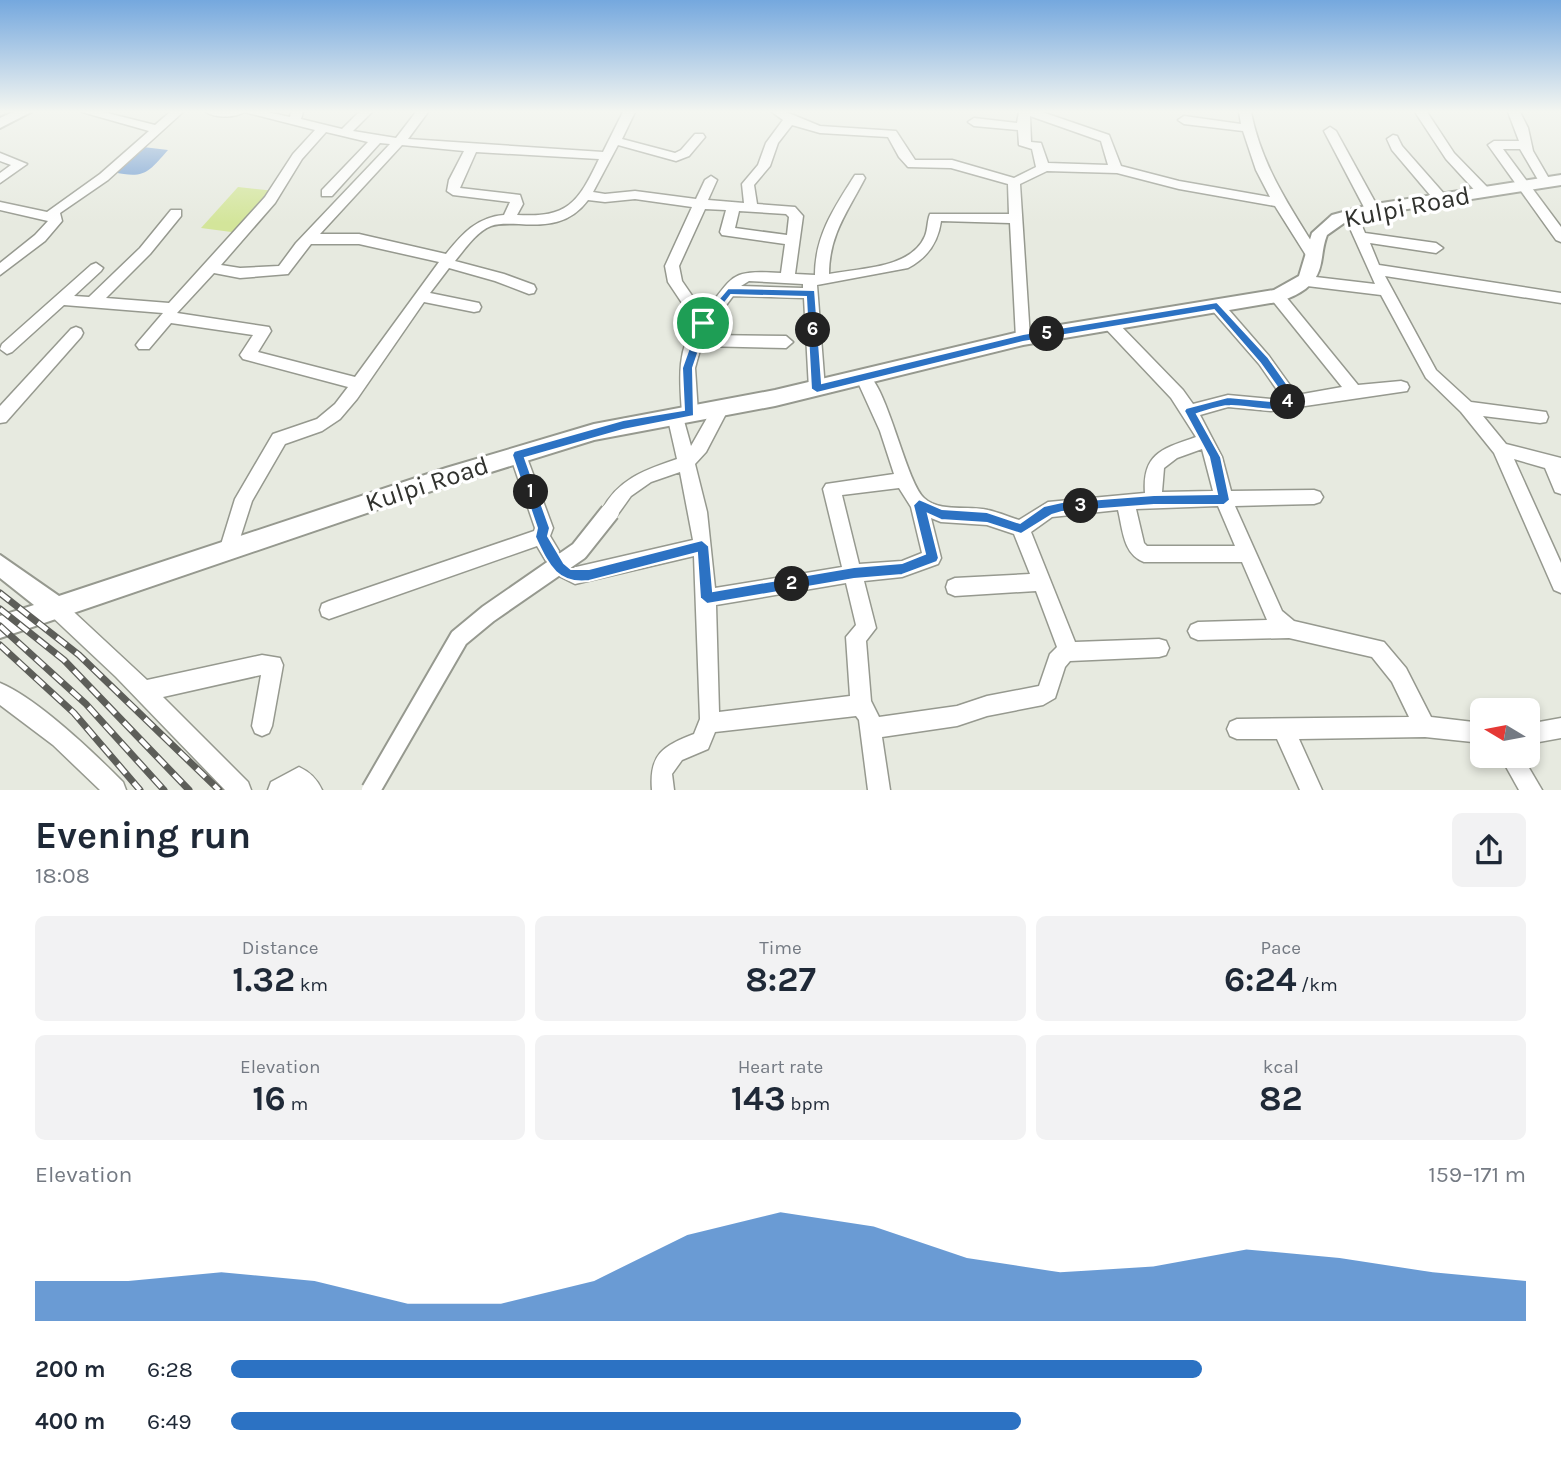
<!DOCTYPE html>
<meta charset="utf-8">
<style>
body{margin:0;font-family:Karla,sans-serif;background:#f2f2f3;color:#1f2937;height:100vh;display:flex;flex-direction:column;font-size:26px;white-space:nowrap}
*{box-sizing:border-box;margin:0}
p{font-size:23px;color:#747a83}
.icon{flex:none;width:38px;height:38px;fill:none;stroke:currentColor;stroke-width:2;stroke-linecap:round;stroke-linejoin:round}
.map{position:relative;height:790px;overflow:hidden}
.drawer{display:flex;flex-direction:column;background:#fff;flex:1}
.drawer>*{flex:none}
.needle{width:46px;rotate:280deg}
.tools{position:absolute;left:1470px;top:698px;display:grid;gap:14px}
.tools a{display:grid;place-items:center;width:70px;height:70px;border-radius:10px;background:#fff;box-shadow:0 4px 10px #0003;font-size:35px}
.pin{position:absolute;display:grid;place-items:center;width:60px;height:60px;color:#fff;margin:-30px;border:4px solid #fff;border-radius:50%;box-shadow:0 2px 7px #0007}
.km{position:absolute;width:35px;height:35px;margin:-18px;border-radius:50%;background:#222;color:#fff;font-size:19px;line-height:35px;text-align:center}
.round{display:grid;place-items:center;flex:none;width:74px;height:74px;border-radius:10px;background:#f2f2f3}
.overview{display:flex;align-items:center;justify-content:space-between;height:119px;padding:0 35px}
h1{font-size:38px;font-weight:700;line-height:52px}
.metrics{display:grid;grid-template-columns:repeat(3,1fr);gap:10px;height:119px;padding:7px 35px}
.metrics div{display:grid;align-content:center;border-radius:10px;background:#f2f2f3;text-align:center}
.metrics b{font-size:35px;font-weight:700}
.metrics small{font-size:19px;font-weight:400}
.metrics p{font-size:19px}
.chart{height:196px;padding:14px 35px}
.chart p{display:flex;justify-content:space-between}
.chart svg{width:100%;height:126px;margin-top:7px;fill:#2c72c3;opacity:.7}
ul{padding:0 35px;list-style:none;font-size:23px}
li{display:grid;grid-template-columns:112px 84px 1fr;align-items:center;height:52px}
li i{height:18px;border-radius:9px;background:#2c72c3}
.map>svg:first-child{display:block}
</style>
<div class="map">
<svg width="1561" height="790" viewBox="0 0 1561 790">
<rect width="100%" height="100%" fill="#e7eae0"/>
<!-- green -->
<path fill="#d3e59a" d="M238,187l37,4 -36,42 -38,-5z"/>
<!-- water -->
<path fill="#6997d0" d="M143,147l25,3c-20,23 -24,29 -55,22z"/>
<g fill="none" stroke-linecap="round" stroke-linejoin="round">
<!-- minor casing -->
<g stroke="#96998f" stroke-width="3">
<g id="minor">
<path d="M82,112h21l52,13 15,-13h13l-75,68 -48,33 2,8 -17,20 -45,34v-12l35,-28 13,-14 -48,-11v-8l47,10 53,-38 49,-43z"/>
<path d="M206,112h61l23,5 1,-5h12l-2,7 41,10 17,-17h13l-19,19 43,7 20,-26h12l-20,27 195,13 20,-40h12l-13,27 53,14 6,-3 14,-16h8l2,3 -16,19 -13,5 -58,-16 -25,47 12,2 30,-3 61,8 9,-19 6,-4 6,4 -9,20 36,3 -2,-19 16,-19 8,-22 17,-23 -11,-8h14l34,14 76,5 19,29h37l62,18 22,-11 -4,-18 -13,-4 -1,-15 -44,-4 -6,-4 6,-4 43,5 2,-11h23l67,23 12,31 58,15 91,16 -14,-27 -13,-39 -59,-7 -6,-4 6,-4 57,8 -2,-12h12c11,56 41,98 70,145l-7,5 -5,-2 -34,-54 -96,-17 -62,-16 -70,-2 -27,13 10,154 -2,4h-10l-2,-4 -6,-115 -69,-2c-3,22 -14,37 -33,47l-91,17 8,104 -2,4h-12l-2,-4 -5,-91 -71,-2 -29,39 82,1 7,6 -7,6 -85,-2 -6,22 3,45 -2,5h-12l-2,-5c-2,-30 -6,-64 14,-89l-28,-42 -3,-16 27,-59 -57,-8 -30,3 -17,-2c-18,24 -41,26 -69,24 -9,0 -20,-1 -28,2 -15,6 -26,23 -36,35l49,13 30,11 2,4 -2,4 -5,1 -34,-13 -46,-13 -19,25 49,10 2,4 -2,4 -5,1 -50,-10 -67,97 -17,20 -18,12 -37,13 -33,57 -18,56 -6,2 -6,-2 -3,-6 16,-52 38,-65 44,-15 18,-15 13,-17 -105,-28 -3,-4 13,-20 -82,-12 -22,26h-10l-3,-4 3,-4 24,-28 -99,-8 -52,47 -5,2 -7,-5 2,-5 89,-79 5,-2 7,5 -2,3 -27,25 15,1 51,-49 31,-38h10v6l-31,38 -44,44 63,5 96,-106 28,-43 22,-24 -71,-18c-9,6 -29,6 -38,0zM1030,116l71,25 7,24 -60,-2 -7,-20 -10,-1zM792,125l28,8 68,4 11,20 9,10 43,1 57,16 1,30h-79c-3,7 -2,15 -5,22 -14,33 -66,32 -96,38 0,-39 19,-63 36,-96l-2,-3h-8c-21,33 -40,61 -40,100l-20,-1 8,-58 -8,-9 -38,-3 -3,-19 16,-19 8,-23zM326,132l42,10 -46,48v6h10l48,-53 10,1 -94,99 -17,23 -39,2 -19,-3 54,-62 27,-44zM402,145l62,6 -15,29 -2,11 6,4 57,7 -6,13c-27,2 -42,19 -58,39l-87,-20h-39zM476,152l123,7c-21,44 -31,59 -82,56l6,-11 -3,-9 -60,-7zM705,209l21,1 -6,22 2,3 63,9 -4,29c-53,-3 -46,2 -77,40l-22,-32 -3,-15zM739,211l47,3 3,3 -2,18 -52,-7zM311,244h48l80,18 -84,115 -97,-25 13,-21 -2,-4 -92,-14 37,-40 26,5 48,-4zM749,281l54,3v4l-62,-2z"/>
<path d="M1415,112h12l27,41 35,36v6h-10l-33,-36z"/>
<path d="M1508,112h12l8,16 5,23 18,31 -2,3h-8l-21,-36h-17l58,78v15l-5,-2 -68,-95 6,-4h25z"/>
<path d="M1330,127l6,4 44,80 -2,3 -5,1 -7,-4 -42,-80z"/>
<path d="M1393,135l4,1 5,10 44,50v6h-10l-44,-52 -5,-11z"/>
<path d="M0,153l27,11 -27,19v-10l11,-8 -11,-4z"/>
<path d="M1351,211l5,1 9,21 71,10 7,5 -7,5 -66,-10 9,22 182,28v10l-176,-27 51,94 35,32 75,10 2,5 -2,5 -6,1 -57,-7 23,28 55,14v36l-6,-2 -10,-24 -31,-9 47,104v30l-7,-3 -60,-137 -33,-41 -35,-34 -45,-83 -74,-9 -7,-5 7,-5 68,8 -31,-69z"/>
<path d="M1277,291l5,1 76,93 43,-4 6,2 2,4 -2,4 -136,20 -43,-4 -28,8 22,42 9,34 83,-1 6,2 3,5 -3,5 -6,2 -79,2 47,105 12,10 90,21 22,26 25,49 51,6v20l-57,-6 -126,2 23,51h-22l-23,-51h-40l-7,-3 -3,-7 3,-7 7,-3 172,-2 -17,-35 -20,-25 -83,-19 -91,2 -7,-3 -3,-6 3,-6 7,-3 69,-2 -25,-58h-98c-21,-8 -21,-32 -26,-52l-66,7 -21,15 44,110 84,-3 7,2 3,7 -3,7 -7,2 -89,4 -5,6 -10,31 -12,7 -56,11 -30,10 -75,11 8,53h-22l-9,-70 -3,-4 -141,16 -7,17 -26,11 -10,14 2,16h-22c-3,-36 11,-44 42,-56l6,-15 -6,-163 -119,28 -22,-11 -16,-27 -208,73 -7,-3 -2,-6 2,-6 7,-3 205,-70 1,-3 -25,-73 2,-5 6,-2 6,2 2,5 27,73 -3,8 15,25 11,6 117,-27 -13,-68 -29,10 -20,14 -15,21 -6,3 -6,-3 -3,-5c16,-33 44,-42 76,-53l-10,-44 2,-5h12l10,36 24,-42h12l2,4 -23,44 -11,12 12,48 8,76 127,-21 -19,-78 3,-5 68,-10 -14,-43 -24,-53 8,-6c22,7 41,108 60,126 16,15 45,7 64,12 10,2 21,7 31,10l29,-18 97,-9c-3,-40 19,-45 51,-56l-25,-39 -66,-70 -2,-4 2,-4h10l68,70 10,14 35,-9 43,4 11,-2 -23,-33 -47,-54 -2,-4 2,-4h10l47,54 28,39 45,-8 -70,-87 -2,-4 2,-4zM1202,449l11,42 -51,1 2,-24 13,-10zM899,488l12,19 11,46 -20,8 -43,3 -17,-69zM1218,506l17,40h-88l-3,-3 -8,-34zM931,518l10,4 46,3 27,9 16,40 -75,4 -7,3 -2,6 2,6 7,3 81,-5 21,56 -7,7 -11,32 -52,10 -30,10 -78,11 -8,-16 -5,-60 10,-13 -12,-47 38,-4 36,-13 3,-6zM846,583l10,42 -10,12 4,59 -131,16 -3,-107z"/>
<path d="M76,327l5,2 2,4 -2,4 -75,85 -6,1v-17l71,-77z"/>
<path d="M55,598l7,3 85,79 115,-25 18,3 3,7 -11,61 -3,7 -7,3 -7,-3 -3,-7 9,-51 -98,22 85,85 3,8h-26l-109,-113 -68,-64 -2,-6 2,-6z"/>
<path d="M0,683c38,16 93,69 123,99l3,8h-26l-47,-45 -53,-40z"/>
<path d="M1561,718v20l-33,6v-20z"/>
<path d="M1500,756h22l20,34h-23z"/>
<path d="M299,767c11,5 18,12 23,23h-54l3,-8z"/>
</g>
</g>
<!-- major casing -->
<g stroke="#96998f" stroke-width="4">
<g id="major">
<path d="M13,112h18l-31,16v-10z"/>
<path d="M1561,175v10l-192,30 -25,8 -17,12c-4,10 -4,18 -6,28 -4,23 -23,33 -44,39l-254,43 -248,61 -181,34 -148,46 -446,152v-22l34,-11 -34,-27v-23l59,41 387,-128 148,-44 181,-34 248,-59 251,-41 25,-14 13,-43 20,-18 37,-10z"/>
</g>
</g>
<!-- minor -->
<use href="#minor" fill="#fff" fill-rule="evenodd"/>
<!-- major -->
<use href="#major" fill="#fff" fill-rule="evenodd"/>
<!-- rail casing -->
<g stroke="#5d5e59" stroke-width="7">
<g id="rail">
<path d="M0,593l79,62 140,135"/>
<path d="M0,609l64,51 125,130"/>
<path d="M0,626l86,78 78,86"/>
<path d="M0,645l74,68 66,77"/>
</g>
</g>
<!-- rail -->
<use href="#rail" stroke="#fff" stroke-width="4.5" stroke-dasharray="12" stroke-linecap="butt"/>
<!-- minor-bridge casing -->
<g stroke="#96998f" stroke-width="22" stroke-linecap="butt">
<path id="minor-bridge" d="M371,790l88,-152 29,-24 91,-63 31,-39"/>
</g>
<!-- minor-bridge -->
<use href="#minor-bridge" stroke="#fff" stroke-width="18"/>
</g>
<!-- sky -->
<linearGradient id="sky" x2="0" y2="1"><stop stop-color="#75a8de"/><stop offset="0.5" stop-color="#f4f6f1"/><stop offset="1" stop-color="#f4f6f1" stop-opacity="0"/></linearGradient>
<rect width="1561" height="223" fill="url(#sky)"/>
<!-- route -->
<path fill="#2c72c3" stroke="#fff" stroke-width="2" fill-rule="evenodd" d="M728,288l87,2 7,93 201,-49 194,-32 51,55 31,44c-16,17 -49,4 -69,5 -11,0 -23,5 -33,8l24,43 9,43 -6,5h-70l-92,7 -10,3 -31,19 -34,-11 -46,-3 -13,-6 11,44 -2,4 -35,13 -48,4 -147,25 -7,-6 -3,-45 -108,28c-33,4 -41,-17 -54,-44l2,-9 -25,-73 2,-4 109,-31 61,-10 -2,-42 16,-45zM731,295l75,2 5,92 6,4 206,-51 191,-32 46,53 25,35 -14,3 -43,-4 -42,11 -2,3 25,46 8,37 -63,1 -92,7 -18,4 -24,17 -33,-11 -45,-3 -23,-10 -6,6 12,49 -23,9 -48,4 -141,24 -4,-45 -7,-6 -113,29h-18l-7,-6 -16,-27 2,-8 -25,-70 98,-28 71,-14 -1,-48 15,-44z"/>
<g text-anchor="middle" dominant-baseline="central" stroke-width="7" stroke-linejoin="round" paint-order="stroke">
<!-- street labels -->
<g font-size="26" fill="#31322e" stroke="#fff">
<text transform="translate(1407 207) rotate(-11)">Kulpi Road</text>
<text transform="translate(427 484) rotate(-18)">Kulpi Road</text>
</g>
</g>
</svg>
<div class="tools">
<a><svg class="needle" viewBox="-14 -14 28 28"><path d="M0-13l5 13h-10z" fill="#e53935"/><path d="M0 13l5-13h-10z" fill="#747a83"/></svg></a>
</div>
<div class="pin" style="left:703px;top:323px;background:#1e9e55"><svg class="icon" aria-label="arrive" viewBox="0 0 24 24"><path d="M6 21V4h12l-3 4 3 4H6"/></svg></div>
<b class="km" style="left:531px;top:492px">1</b>
<b class="km" style="left:792px;top:584px">2</b>
<b class="km" style="left:1081px;top:506px">3</b>
<b class="km" style="left:1288px;top:402px">4</b>
<b class="km" style="left:1047px;top:334px">5</b>
<b class="km" style="left:813px;top:330px">6</b>
</div>
<section class="drawer">
<div class="overview"><div><h1>Evening run</h1><p>18:08</p></div><a class="round"><svg class="icon" aria-label="share" viewBox="0 0 24 24"><path d="M12 15V3M7 8l5-5 5 5M5 13v7h14v-7"/></svg></a></div>
<div class="metrics">
<div><p>Distance</p><b>1.32<small> km</small></b></div>
<div><p>Time</p><b>8:27</b></div>
<div><p>Pace</p><b>6:24<small> /km</small></b></div>
</div>
<div class="metrics">
<div><p>Elevation</p><b>16<small> m</small></b></div>
<div><p>Heart rate</p><b>143<small> bpm</small></b></div>
<div><p>kcal</p><b>82</b></div>
</div>
<div class="chart"><p><span>Elevation</span>159–171 m</p>
<svg viewBox="0 0 160 44" preserveAspectRatio="none"><path d="M0 44V30L10 30L20 27L30 30L40 38L50 38L60 30L70 14L80 6L90 11L100 22L110 27L120 25L130 19L140 22L150 27L160 30V44z"/></svg>
</div>
<ul>
<li><b>200 m</b>6:28<i style="width:75%"></i></li>
<li><b>400 m</b>6:49<i style="width:61%"></i></li>
</ul>
</section>
